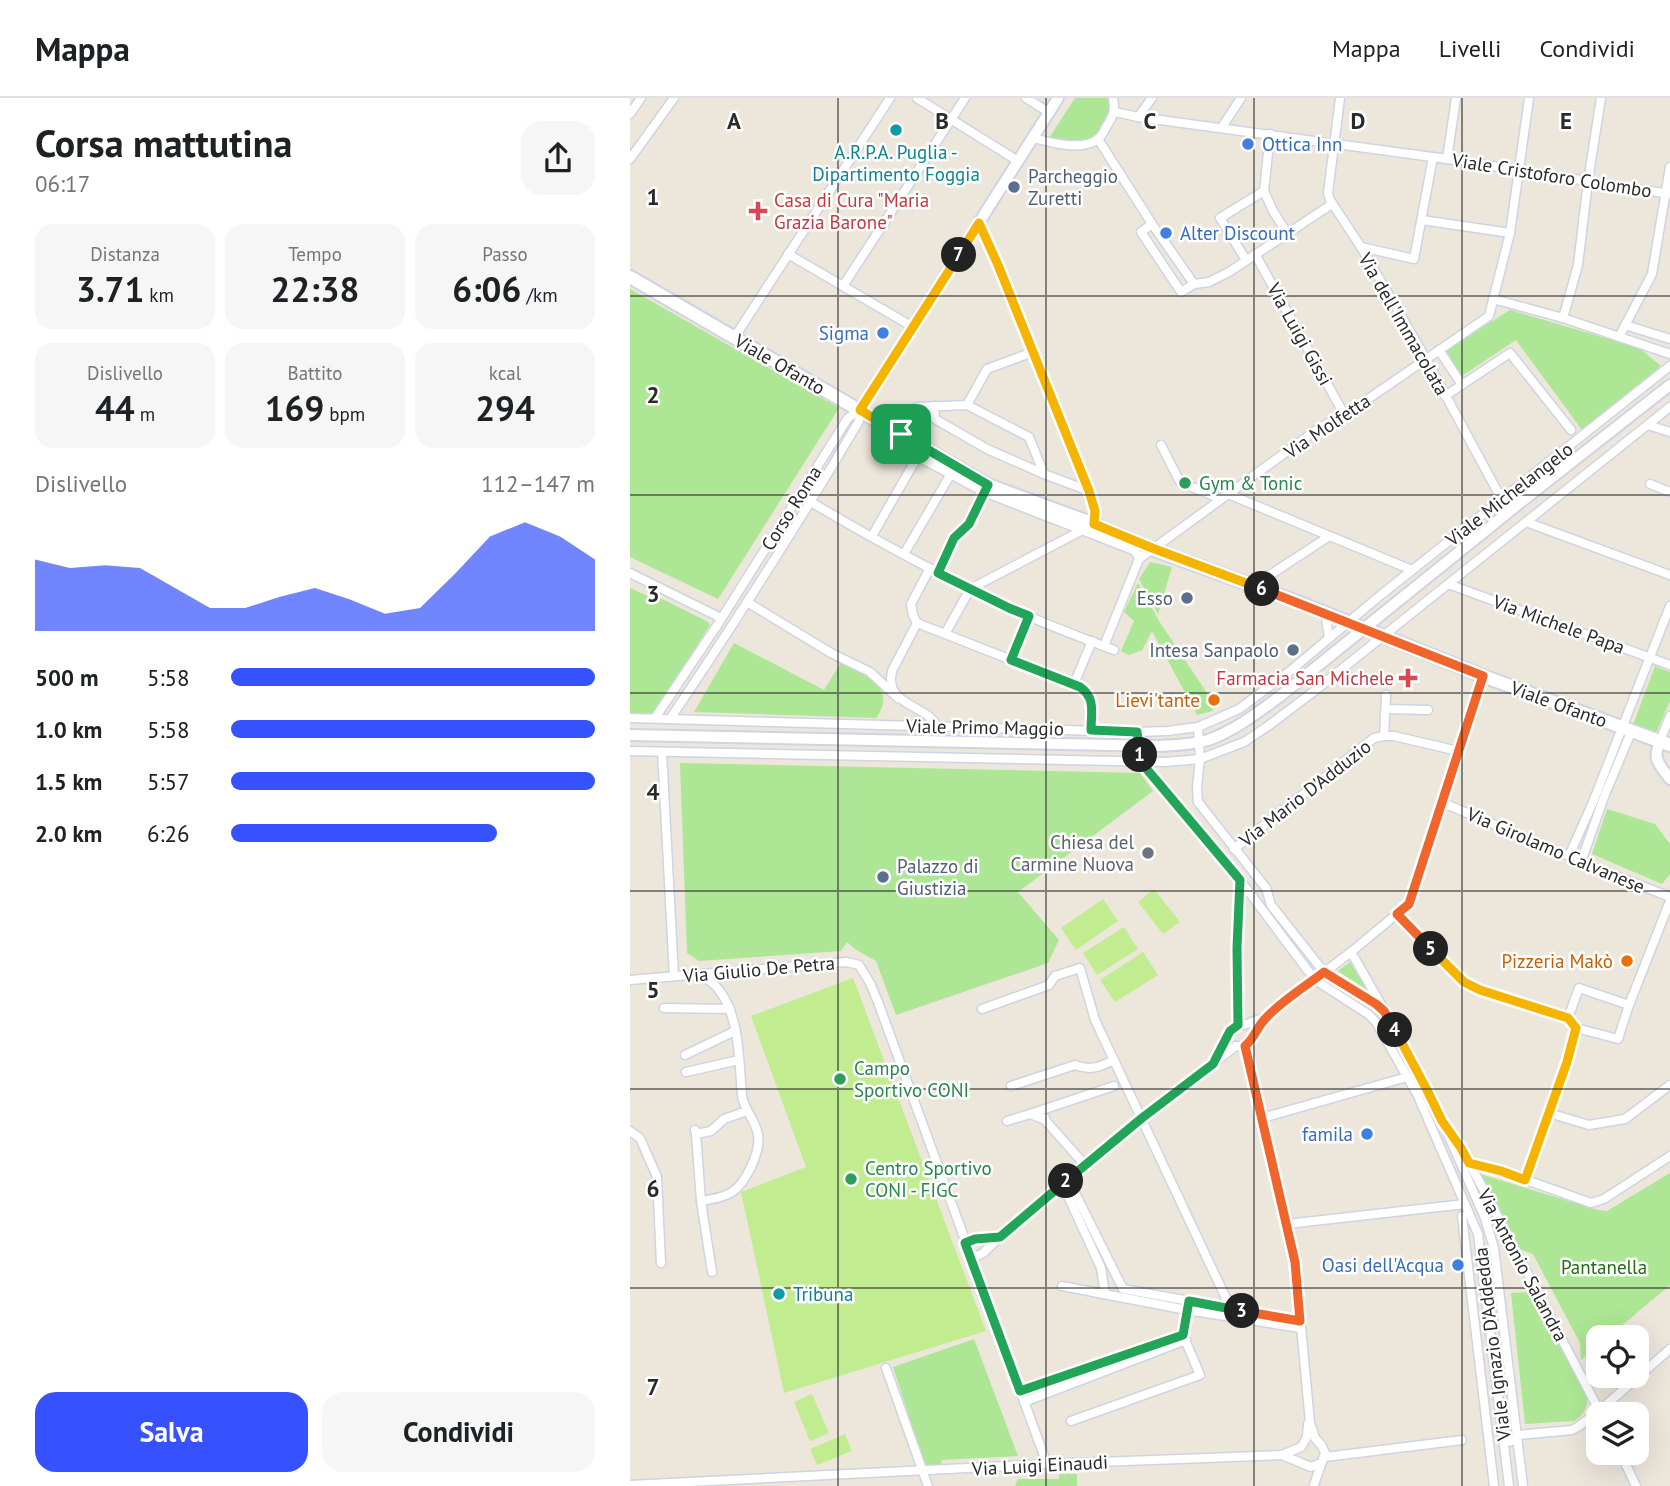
<!DOCTYPE html>
<html lang="it">
<meta charset="utf-8">
<style>
body{margin:0;font-family:"PT Sans",sans-serif;background:#f6f6f6;color:#202124;height:100vh;display:flex;flex-direction:column;font-size:26px;white-space:nowrap}
*{box-sizing:border-box;margin:0}
p{font-size:23px;color:#757577}
.icon{flex:none;width:38px;height:38px;fill:none;stroke:currentColor;stroke-width:2;stroke-linecap:round;stroke-linejoin:round}
.map{position:relative;flex:1;overflow:hidden}
.drawer{display:flex;flex-direction:column;background:#fff;width:630px}
.drawer>*{flex:none}
.buttons{position:absolute;left:956px;top:1227px;display:grid;gap:14px}
.buttons a{display:grid;place-items:center;width:63px;height:63px;border-radius:14px;background:#fff;box-shadow:0 7px 28px #0002;font-size:35px}
.pin{position:absolute;display:grid;place-items:center;width:60px;height:60px;color:#fff;margin:-30px;border-radius:14px;box-shadow:0 4px 10px #0006}
.km{position:absolute;width:35px;height:35px;margin:-18px;border-radius:50%;background:#222;color:#fff;font-size:19px;line-height:35px;text-align:center}
.round{display:grid;place-items:center;flex:none;width:74px;height:74px;border-radius:21px;background:#f6f6f6}
.summary{display:flex;align-items:center;justify-content:space-between;height:119px;padding:0 35px}
h1{font-size:38px;font-weight:700;line-height:52px}
.metrics{display:grid;grid-template-columns:repeat(3,1fr);gap:10px;height:119px;padding:7px 35px}
.metrics div{display:grid;align-content:center;border-radius:18px;background:#f6f6f6;text-align:center}
.metrics b{font-size:35px;font-weight:700}
.metrics small{font-size:19px;font-weight:400}
.metrics p{font-size:19px}
.chart{height:196px;padding:14px 35px}
.chart p{display:flex;justify-content:space-between}
.chart svg{width:100%;height:126px;margin-top:7px;fill:#3652ff;opacity:.7}
.cta{display:flex;gap:14px;margin-top:auto;padding:14px 35px}
.cta a{flex:1;height:80px;border-radius:21px;background:#3652ff;color:#fff;font-size:28px;font-weight:700;line-height:80px;text-align:center}
.cta a+a{background:#f6f6f6;color:#202124}
ul{padding:0 35px;list-style:none;font-size:23px}
li{display:grid;grid-template-columns:112px 84px 1fr;align-items:center;height:52px}
li i{height:18px;border-radius:9px;background:#3652ff}
header{display:flex;align-items:center;gap:42px;box-sizing:border-box;height:98px;padding:0 35px;background:#fff;border-bottom:2px solid #e0e0e0}
header strong{font-size:33px}
nav{display:flex;gap:38px;margin-inline-start:auto;font-size:24px}
main{display:flex;flex:1;min-height:0}
.map>svg:first-child{display:block}
</style>
<header>
<strong>Mappa</strong>
<nav><a>Mappa</a><a>Livelli</a><a>Condividi</a></nav>
</header>
<main>
<section class="drawer">
<div class="summary"><div><h1>Corsa mattutina</h1><p>06:17</p></div><a class="round"><svg class="icon" aria-label="share" viewBox="0 0 24 24"><path d="M12 15V3M7 8l5-5 5 5M5 13v7h14v-7"/></svg></a></div>
<div class="metrics">
<div><p>Distanza</p><b>3.71<small> km</small></b></div>
<div><p>Tempo</p><b>22:38</b></div>
<div><p>Passo</p><b>6:06<small> /km</small></b></div>
</div>
<div class="metrics">
<div><p>Dislivello</p><b>44<small> m</small></b></div>
<div><p>Battito</p><b>169<small> bpm</small></b></div>
<div><p>kcal</p><b>294</b></div>
</div>
<div class="chart"><p><span>Dislivello</span>112–147 m</p>
<svg viewBox="0 0 160 44" preserveAspectRatio="none"><path d="M0 44V19L10 22L20 21L30 22L40 29L50 36L60 36L70 32L80 29L90 33L100 38L110 36L120 24L130 11L140 6L150 11L160 19V44z"/></svg>
</div>
<ul>
<li><b>500 m</b>5:58<i style="width:100%"></i></li>
<li><b>1.0 km</b>5:58<i style="width:100%"></i></li>
<li><b>1.5 km</b>5:57<i style="width:100%"></i></li>
<li><b>2.0 km</b>6:26<i style="width:73%"></i></li>
</ul>
<div class="cta"><a>Salva</a><a>Condividi</a></div>
</section>
<div class="map">
<svg width="1040" height="1388" viewBox="0 0 1040 1388">
<rect width="100%" height="100%" fill="#ede6db"/>
<!-- green -->
<g fill="#ade695">
<path d="M445,0h36l2,12 -15,25 -13,6 -9,3 -27,-6z"/>
<path d="M0,191l209,119 -121,191 -88,-42z"/>
<path d="M880,212l129,38 22,18 -79,64 -66,-90 -54,36 -16,-26z"/>
<path d="M520,464l22,5 -14,47 -19,-35z"/>
<path d="M508,485l21,38 46,69 8,21 -16,4 -45,-84 -10,19 -13,5 -8,-4 13,-30 -10,-9z"/>
<path d="M0,490l22,10 4,-2 52,26 2,3 -57,88h-23z"/>
<path d="M104,545l90,47 18,-29c21,12 57,27 34,57l-182,-6z"/>
<path d="M1025,568l15,6v29l-14,32 -23,-8z"/>
<path d="M50,665l460,10 13,18 -135,101 41,48 -11,23 -152,52 -20,-54 -21,-12 -8,-7 -6,9 -142,10 -12,-8z"/>
<path d="M977,711l48,15 15,20v30l-8,10 -70,-30z"/>
<path d="M720,864l17,28 -29,-19z"/>
<path d="M1040,1075v112l-62,52h-10v9l-17,14 -1,-17 -47,-89 -14,-5 -39,-75 118,36 9,1z"/>
<path d="M904,1194l53,102c1,13 -2,20 -13,27l-49,3 -14,-131z"/>
<path d="M344,1241l44,117 -76,4 -1,5h-16l-32,-98z"/>
<path d="M429,1376h18v12h-62l3,-7h41z"/>
</g>
<!-- pitch -->
<g fill="#c1ed90">
<path d="M524,791l26,33 -17,12 -25,-32z"/>
<path d="M473,801l15,22 -42,29 -15,-22z"/>
<path d="M494,829l14,22 -41,26 -14,-22z"/>
<path d="M513,854l15,23 -43,27 -15,-22z"/>
<path d="M223,880l133,353 -202,62 -43,-201 65,-25 -55,-151z"/>
<path d="M182,1296l17,39 -19,8 -16,-39z"/>
<path d="M215,1336l7,17 -35,14 -7,-16z"/>
</g>
<g fill="none" stroke-linecap="round" stroke-linejoin="round">
<!-- minor casing -->
<g stroke="#d0d3e3" stroke-width="11">
<g id="minor">
<path d="M287,0l101,63"/>
<path d="M396,0l24,15"/>
<path d="M710,0l-12,95 2,7 31,47 65,112 76,141"/>
<path d="M485,14l23,5 309,42 223,35"/>
<path d="M0,16l11,-16"/>
<path d="M508,19l14,-19"/>
<path d="M592,29l19,-29"/>
<path d="M404,40c17,5 50,14 65,0 4,-3 6,-10 9,-14 6,-10 7,-15 5,-26"/>
<path d="M468,41l54,85 42,60"/>
<path d="M0,61l44,-61"/>
<path d="M817,61l9,-61"/>
<path d="M634,93l6,-57"/>
<path d="M634,93l9,20 14,22"/>
<path d="M792,122l88,13"/>
<path d="M522,126l-11,8 40,60 13,-8 15,-2 20,-10 103,-68"/>
<path d="M731,149l53,12 19,-102"/>
<path d="M158,156l125,73"/>
<path d="M625,156l89,160"/>
<path d="M616,162l-26,-42 44,-27"/>
<path d="M213,188l122,-188"/>
<path d="M863,201l70,19 107,36"/>
<path d="M933,220l15,-53 10,-84 13,-83"/>
<path d="M995,227l45,14"/>
<path d="M989,239l33,-63 18,-107"/>
<path d="M104,240l156,-240"/>
<path d="M809,252l23,35"/>
<path d="M815,298l65,-43 61,77"/>
<path d="M337,307l20,-36 46,-17"/>
<path d="M304,308l1,13 52,30 57,25 45,17"/>
<path d="M276,324l11,-15 50,-2 62,32 15,37"/>
<path d="M1018,327l22,7"/>
<path d="M531,347l19,37 41,17"/>
<path d="M299,353l-5,9 60,32 149,58 4,4 2,5"/>
<path d="M1020,386l20,8"/>
<path d="M598,396l184,76"/>
<path d="M169,397c67,40 136,78 207,111 35,17 72,30 108,44"/>
<path d="M896,424l144,53"/>
<path d="M242,438l51,-89"/>
<path d="M274,456l48,-82"/>
<path d="M300,470l-19,36 2,11 4,8 163,64c16,11 11,26 11,43"/>
<path d="M0,475l91,45"/>
<path d="M308,475l16,-35 15,-14 16,-34"/>
<path d="M818,486l222,81"/>
<path d="M623,488l75,-49"/>
<path d="M117,504l84,51 39,19 28,26"/>
<path d="M695,515l4,25"/>
<path d="M287,525l-25,48c-8,35 32,32 45,55"/>
<path d="M315,536l25,-45 124,-65 1,-13 -6,-20 -91,-226 -19,-42"/>
<path d="M474,548l35,-87 176,-128 53,-32 121,-83 21,-83 19,-135"/>
<path d="M381,562l18,-44"/>
<path d="M444,586l18,-43"/>
<path d="M756,611l42,1"/>
<path d="M0,620l507,14 30,-1 31,-4 41,-18 51,-38 92,-77 288,-228"/>
<path d="M25,620l63,-94 130,-206 12,-8"/>
<path d="M40,621c66,-98 129,-196 189,-298l1,-11"/>
<path d="M568,629l2,32 -3,28 1,15 68,86 5,17 53,67 34,21 26,18 43,79 15,31 43,97 9,30 29,238"/>
<path d="M507,634l3,29 100,119 75,100 53,34 8,8 41,72 61,140 31,252"/>
<path d="M754,638l2,-41"/>
<path d="M1030,643l10,-25"/>
<path d="M0,653l535,11 35,-3 44,-17 24,-16 45,-34 357,-285"/>
<path d="M32,654l12,224"/>
<path d="M811,704l128,54 12,6 89,35"/>
<path d="M604,751l140,-111 10,-2h10l64,15"/>
<path d="M939,758l24,-54 77,-196"/>
<path d="M951,764l23,-65 28,-67"/>
<path d="M767,816l67,68 16,8 88,28 8,10 42,11 11,-34 -50,-17 -11,30"/>
<path d="M721,854l32,56"/>
<path d="M68,876c8,4 16,9 21,16 21,27 20,72 23,105 1,14 14,25 16,40 3,16 -12,48 -26,57 -9,6 -20,7 -31,9"/>
<path d="M0,882l217,-18 12,3 11,18 8,19 169,462"/>
<path d="M999,907l41,-104"/>
<path d="M34,910l66,1"/>
<path d="M352,911l67,-24 6,-9 25,-8 15,52 136,289"/>
<path d="M608,927l-1,-77 3,-68"/>
<path d="M606,948l6,1 5,-2 11,-17 8,-11 85,-65 58,-48 74,-228"/>
<path d="M615,948l50,216 15,161 5,15 7,8 3,7 -11,32"/>
<path d="M55,957l50,-24"/>
<path d="M587,960l15,-30 6,-3h6l19,-7"/>
<path d="M56,974l53,-12"/>
<path d="M381,988l64,-21c15,6 25,2 39,-5"/>
<path d="M919,1015l40,12 36,-6 45,-34"/>
<path d="M415,1020v2l40,45"/>
<path d="M632,1020l145,-41"/>
<path d="M415,1022l-15,-6 84,-28"/>
<path d="M377,1023l23,-7"/>
<path d="M65,1032l1,4 5,67 11,71"/>
<path d="M0,1033l10,7 17,39 4,86"/>
<path d="M66,1036l15,-3 13,-12 23,-8"/>
<path d="M824,1039l7,11 25,46 115,220"/>
<path d="M839,1065l32,8 90,32 13,-4 66,-43"/>
<path d="M438,1081l55,110 177,32"/>
<path d="M895,1082l42,-118 9,-34"/>
<path d="M432,1085l39,85 4,26"/>
<path d="M832,1118l32,270"/>
<path d="M657,1126l178,-20"/>
<path d="M336,1145l9,-4 25,-2"/>
<path d="M341,1161l12,-6 17,-16 142,-119 94,-72"/>
<path d="M432,1188l125,24 113,18"/>
<path d="M256,1270l42,118"/>
<path d="M390,1293l163,-56"/>
<path d="M394,1304l162,-62"/>
<path d="M441,1323l129,-46 -17,-40 5,-29"/>
<path d="M873,1338l3,4 4,2 6,-3 1,-4 55,-5 7,-4 20,-15 71,-62"/>
<path d="M673,1346l4,-7 1,-13"/>
<path d="M990,1354l16,34"/>
<path d="M652,1357l29,12 10,-4"/>
<path d="M695,1359l137,-17"/>
<path d="M0,1387l417,-21 235,-9 19,-8"/>
</g>
</g>
<!-- tertiary casing -->
<g stroke="#d0d3e3" stroke-width="14">
<g id="tertiary">
<path d="M230,312l198,-312"/>
<path d="M0,637l529,11c16,-1 33,-1 49,-6 26,-9 49,-27 71,-43l247,-199 144,-113"/>
<path d="M1030,643c-8,20 -1,22 10,38"/>
</g>
</g>
<!-- secondary casing -->
<g stroke="#d0d3e3" stroke-width="16">
<path id="secondary" d="M0,179l358,208 106,39 58,25 143,52 188,75 187,69"/>
</g>
<!-- minor -->
<use href="#minor" stroke="#fff" stroke-width="8"/>
<!-- tertiary -->
<use href="#tertiary" stroke="#fff" stroke-width="10"/>
<!-- secondary -->
<use href="#secondary" stroke="#fff" stroke-width="12"/>
</g>
<g fill="none" stroke-linecap="round" stroke-linejoin="round">
<!-- split-1 casing -->
<g stroke="#fff" stroke-width="14">
<path id="split-1" d="M271,336l87,51 -19,39 -15,14 -16,35 71,35 20,8 -18,44 69,27c16,11 11,26 11,43l46,2 3,23"/>
</g>
<!-- split-2 casing -->
<g stroke="#fff" stroke-width="14">
<path id="split-2" d="M436,1083l76,-63 71,-54 17,-33 8,-6 -1,-77 3,-68 -100,-119v-6"/>
</g>
<!-- split-3 casing -->
<g stroke="#fff" stroke-width="14">
<path id="split-3" d="M436,1083l-66,56 -25,2 -10,4 55,148 163,-56 6,-34 53,10"/>
</g>
<!-- split-4 casing -->
<g stroke="#fff" stroke-width="14">
<path id="split-4" d="M612,1213l58,10 -5,-59 -50,-216c9,-7 12,-19 20,-27 15,-17 41,-33 59,-47l52,32 8,7 11,19"/>
</g>
<!-- split-5 casing -->
<g stroke="#fff" stroke-width="14">
<path id="split-5" d="M765,932l32,60 15,31 19,27 8,15 32,8 24,9 42,-118 9,-34 -8,-10 -88,-28 -16,-8 -33,-33"/>
</g>
<!-- split-6 casing -->
<g stroke="#fff" stroke-width="14">
<path id="split-6" d="M632,491l221,87 -74,228 -12,10 34,35"/>
</g>
<!-- split-7 casing -->
<g stroke="#fff" stroke-width="14">
<path id="split-7" d="M329,157l20,-32 19,42 91,226 6,20 -1,13 58,24 110,41"/>
</g>
<!-- split-8 casing -->
<g stroke="#fff" stroke-width="14">
<path id="split-8" d="M271,336l-41,-24 99,-155"/>
</g>
<!-- split-1 -->
<use href="#split-1" stroke="#22a559" stroke-width="9"/>
<!-- split-2 -->
<use href="#split-2" stroke="#22a559" stroke-width="9"/>
<!-- split-3 -->
<use href="#split-3" stroke="#22a559" stroke-width="9"/>
<!-- split-4 -->
<use href="#split-4" stroke="#f0652b" stroke-width="9"/>
<!-- split-5 -->
<use href="#split-5" stroke="#f5b400" stroke-width="9"/>
<!-- split-6 -->
<use href="#split-6" stroke="#f0652b" stroke-width="9"/>
<!-- split-7 -->
<use href="#split-7" stroke="#f5b400" stroke-width="9"/>
<!-- split-8 -->
<use href="#split-8" stroke="#f5b400" stroke-width="9"/>
</g>
<!-- grid -->
<path fill="none" stroke="#2a2a2a" stroke-width="2" stroke-opacity="0.55" d="M208,0v1388M416,0v1388M624,0v1388M832,0v1388M0,198h1040M0,397h1040M0,595h1040M0,793h1040M0,991h1040M0,1190h1040"/>
<!-- markers -->
<g fill="#0f9aa8" stroke="#fff" stroke-width="2.5">
<circle cx="266" cy="32" r="7"/>
<circle cx="149" cy="1196" r="7"/>
</g>
<g fill="#3f7fe0" stroke="#fff" stroke-width="2.5">
<circle cx="618" cy="46" r="7"/>
<circle cx="536" cy="135" r="7"/>
<circle cx="253" cy="235" r="7"/>
<circle cx="737" cy="1036" r="7"/>
<circle cx="828" cy="1167" r="7"/>
</g>
<g fill="#5c6f8a" stroke="#fff" stroke-width="2.5">
<circle cx="384" cy="89" r="7"/>
<circle cx="557" cy="500" r="7"/>
<circle cx="663" cy="552" r="7"/>
<circle cx="253" cy="779" r="7"/>
</g>
<g fill="#e0444e" stroke="#fff" stroke-width="2.5">
<path d="M124.5 102.5h7v7h7v7h-7v7h-7v-7h-7v-7h7z"/>
<path d="M774.5 569.5h7v7h7v7h-7v7h-7v-7h-7v-7h7z"/>
</g>
<g fill="#2e9e5b" stroke="#fff" stroke-width="2.5">
<circle cx="555" cy="385" r="7"/>
<circle cx="210" cy="981" r="7"/>
<circle cx="221" cy="1081" r="7"/>
</g>
<g fill="#e8710a" stroke="#fff" stroke-width="2.5">
<circle cx="584" cy="602" r="7"/>
<circle cx="997" cy="863" r="7"/>
</g>
<circle fill="#6b7280" stroke="#fff" stroke-width="2.5" cx="518" cy="755" r="7"/>
<g text-anchor="middle" dominant-baseline="central" stroke-width="5" stroke-linejoin="round" paint-order="stroke">
<!-- shop labels -->
<g font-size="19" fill="#366cbe" stroke="#fff" text-anchor="end">
<text x="632" y="46" text-anchor="start">Ottica Inn</text>
<text x="550" y="135" text-anchor="start">Alter Discount</text>
<text x="239" y="235">Sigma</text>
<text x="723" y="1036">famila</text>
<text x="814" y="1167">Oasi dell'Acqua</text>
</g>
<!-- culture labels -->
<g font-size="19" fill="#0d838f" stroke="#fff">
<text x="266" y="54">A.R.P.A. Puglia -<tspan x="266" dy="22">Dipartimento Foggia</tspan></text>
<text x="163" y="1196" text-anchor="start">Tribuna</text>
</g>
<!-- street labels -->
<g font-size="19" fill="#2a2a2a" stroke="#fff">
<text transform="translate(922 77) rotate(9)">Viale Cristoforo Colombo</text>
<text transform="translate(774 226) rotate(60)">Via dell'Immacolata</text>
<text transform="translate(670 236) rotate(61)">Via Luigi Gissi</text>
<text transform="translate(150 266) rotate(30)">Viale Ofanto</text>
<text transform="translate(697 328) rotate(-34)">Via Molfetta</text>
<text transform="translate(879 396) rotate(-38)">Viale Michelangelo</text>
<text transform="translate(161 410) rotate(-58)">Corso Roma</text>
<text transform="translate(929 526) rotate(20)">Via Michele Papa</text>
<text transform="translate(929 606) rotate(20)">Viale Ofanto</text>
<text transform="translate(355 629) rotate(1)">Viale Primo Maggio</text>
<text transform="translate(675 695) rotate(-38)">Via Mario D'Adduzio</text>
<text transform="translate(926 752) rotate(23)">Via Girolamo Calvanese</text>
<text transform="translate(129 871) rotate(-5)">Via Giulio De Petra</text>
<text transform="translate(893 1167) rotate(62)">Via Antonio Salandra</text>
<text transform="translate(862 1246) rotate(-97)">Viale Ignazio D'Addedda</text>
<text transform="translate(410 1367) rotate(-3)">Via Luigi Einaudi</text>
</g>
<!-- service labels -->
<g font-size="19" fill="#4e5e75" stroke="#fff" text-anchor="start">
<text x="398" y="78">Parcheggio<tspan x="398" dy="22">Zuretti</tspan></text>
<text x="543" y="500" text-anchor="end">Esso</text>
<text x="649" y="552" text-anchor="end">Intesa Sanpaolo</text>
<text x="267" y="768">Palazzo di<tspan x="267" dy="22">Giustizia</tspan></text>
</g>
<!-- health labels -->
<g font-size="19" fill="#be3a42" stroke="#fff" text-anchor="start">
<text x="144" y="102">Casa di Cura "Maria<tspan x="144" dy="22">Grazia Barone"</tspan></text>
<text x="764" y="580" text-anchor="end">Farmacia San Michele</text>
</g>
<!-- leisure labels -->
<g font-size="19" fill="#27864d" stroke="#fff" text-anchor="start">
<text x="569" y="385">Gym &amp; Tonic</text>
<text x="224" y="970">Campo<tspan x="224" dy="22">Sportivo CONI</tspan></text>
<text x="235" y="1070">Centro Sportivo<tspan x="235" dy="22">CONI - FIGC</tspan></text>
</g>
<!-- food labels -->
<g font-size="19" fill="#c56008" stroke="#fff" text-anchor="end">
<text x="570" y="602">Lievi'tante</text>
<text x="983" y="863">Pizzeria Makò</text>
</g>
<!-- worship labels -->
<g font-size="19" fill="#5b616d" stroke="#fff" text-anchor="end">
<text x="504" y="744">Chiesa del<tspan x="504" dy="22">Carmine Nuova</tspan></text>
</g>
<!-- park labels -->
<g font-size="19" fill="#246a17" stroke="#fff">
<text x="974" y="1169">Pantanella</text>
</g>
</g>
<g font-size="23" text-anchor="middle" font-weight="bold" fill="#2a2a2a" stroke="#fff" stroke-width="5" stroke-linejoin="round" paint-order="stroke">
<text x="104" y="31">A</text>
<text x="312" y="31">B</text>
<text x="520" y="31">C</text>
<text x="728" y="31">D</text>
<text x="936" y="31">E</text>
<text x="23" y="107">1</text>
<text x="23" y="305">2</text>
<text x="23" y="504">3</text>
<text x="23" y="702">4</text>
<text x="23" y="900">5</text>
<text x="23" y="1099">6</text>
<text x="23" y="1297">7</text>
</g>
</svg>
<div class="buttons">
<a><svg class="icon" aria-label="locate" viewBox="0 0 24 24"><circle cx="12" cy="12" r="6"/><path d="M12 2v4M12 18v4M2 12h4M18 12h4"/></svg></a>
<a><svg class="icon" aria-label="layers" viewBox="0 0 24 24"><path d="M12 4l9 5-9 5-9-5zM3 14l9 5 9-5"/></svg></a>
</div>
<div class="pin" style="left:271px;top:336px;background:#1e9e55"><svg class="icon" aria-label="arrive" viewBox="0 0 24 24"><path d="M6 21V4h12l-3 4 3 4H6"/></svg></div>
<b class="km" style="left:510px;top:657px">1</b>
<b class="km" style="left:436px;top:1083px">2</b>
<b class="km" style="left:612px;top:1213px">3</b>
<b class="km" style="left:765px;top:932px">4</b>
<b class="km" style="left:801px;top:851px">5</b>
<b class="km" style="left:632px;top:491px">6</b>
<b class="km" style="left:329px;top:157px">7</b>
</div>
</main>
